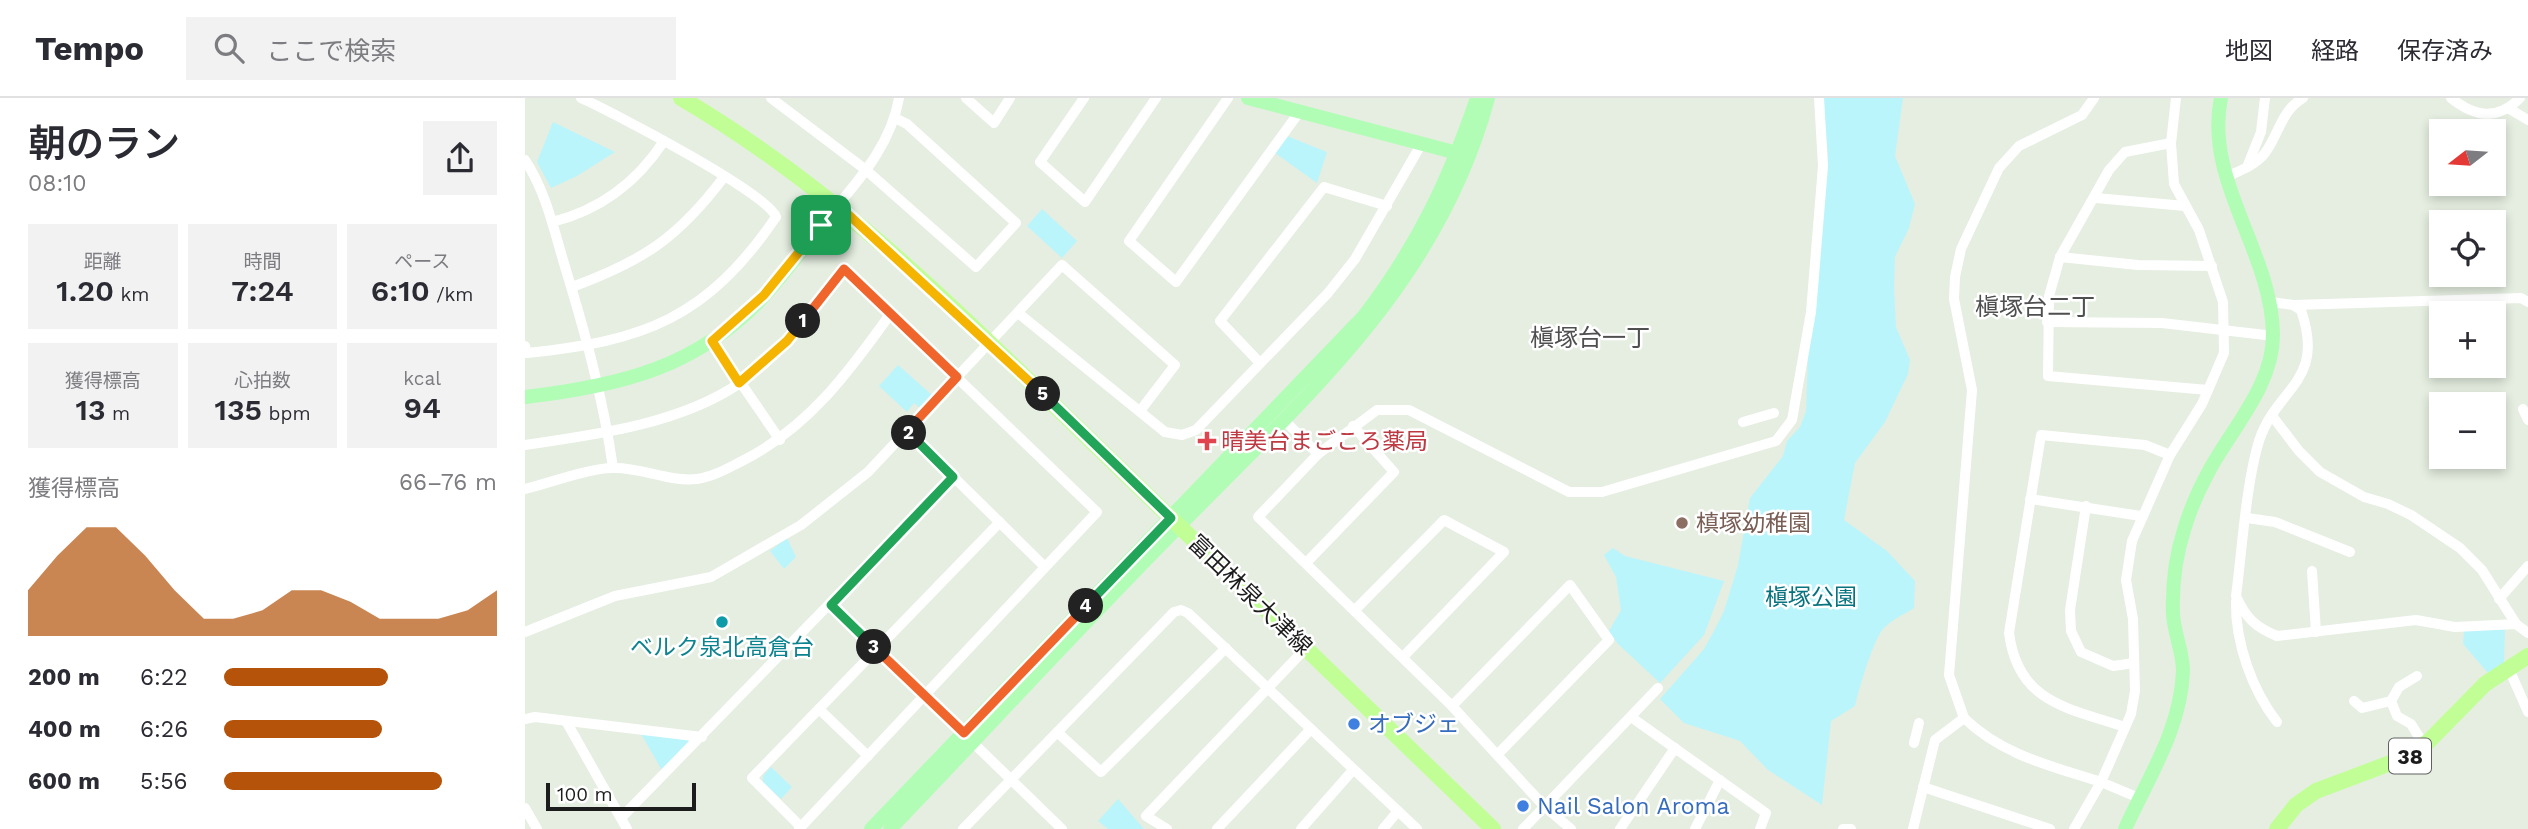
<!DOCTYPE html>
<html lang="ja">
<meta charset="utf-8">
<style>
body{margin:0;font-family:"Work Sans","Noto Sans JP",sans-serif;background:#f2f2f3;color:#2b2b33;height:100vh;display:flex;flex-direction:column;font-size:26px;white-space:nowrap}
*{box-sizing:border-box;margin:0}
p{font-size:23px;color:#7c7c81}
.icon{flex:none;width:38px;height:38px;fill:none;stroke:currentColor;stroke-width:2;stroke-linecap:round;stroke-linejoin:round}
.map{position:relative;flex:1;overflow:hidden}
.details{display:flex;flex-direction:column;background:#fff;width:525px}
.details>*{flex:none}
.needle{width:46px;rotate:253deg}
.controls{position:absolute;left:1904px;top:21px;display:grid;gap:14px}
.controls a{display:grid;place-items:center;width:77px;height:77px;border-radius:0px;background:#fff;box-shadow:0 4px 10px #0003;font-size:35px}
.scale{position:absolute;left:21px;bottom:18px;width:150px;box-sizing:border-box;padding-left:7px;border:4px solid #1c1c1c;border-top:0;font-size:19px;line-height:24px;white-space:nowrap;color:#1c1c1c;-webkit-text-stroke:5px #fff;paint-order:stroke}
.pin{position:absolute;display:grid;place-items:center;width:60px;height:60px;color:#fff;margin:-30px;border-radius:14px;box-shadow:0 4px 10px #0006}
.km{position:absolute;width:35px;height:35px;margin:-18px;border-radius:50%;background:#222;color:#fff;font-size:19px;line-height:35px;text-align:center}
.round{display:grid;place-items:center;flex:none;width:74px;height:74px;border-radius:0px;background:#f2f2f3}
.overview{display:flex;align-items:center;justify-content:space-between;height:119px;padding:0 28px}
h1{font-size:38px;font-weight:600;line-height:52px}
.stats{display:grid;grid-template-columns:repeat(3,1fr);gap:10px;height:119px;padding:7px 28px}
.stats div{display:grid;align-content:center;border-radius:0px;background:#f2f2f3;text-align:center}
.stats b{font-size:30px;font-weight:600}
.stats small{font-size:19px;font-weight:400}
.stats p{font-size:19px}
.chart{height:196px;padding:14px 28px}
.chart p{display:flex;justify-content:space-between}
.chart svg{width:100%;height:126px;margin-top:7px;fill:#b45309;opacity:.7}
ul{padding:0 28px;list-style:none;font-size:23px}
li{display:grid;grid-template-columns:112px 84px 1fr;align-items:center;height:52px}
li i{height:18px;border-radius:9px;background:#b45309}
header{display:flex;align-items:center;gap:42px;box-sizing:border-box;height:98px;padding:0 35px;background:#fff;border-bottom:2px solid #e1e1e2}
header strong{font-size:33px}
nav{display:flex;gap:38px;margin-inline-start:auto;font-size:24px}
.search{width:490px;height:63px;background:#f2f2f3;display:flex;align-items:center;gap:18px;box-sizing:border-box;padding:0 24px;border-radius:0px;color:#7c7c81;font-size:26px}
main{display:flex;flex:1;min-height:0}
.map>svg:first-child{display:block}
</style>
<header>
<strong>Tempo</strong>
<div class="search"><svg class="icon" aria-label="search" viewBox="0 0 24 24"><circle cx="10" cy="10" r="6"/><path d="M15 15l6 6"/></svg>ここで検索</div>
<nav><a>地図</a><a>経路</a><a>保存済み</a></nav>
</header>
<main>
<section class="details">
<div class="overview"><div><h1>朝のラン</h1><p>08:10</p></div><a class="round"><svg class="icon" aria-label="share" viewBox="0 0 24 24"><path d="M12 15V3M7 8l5-5 5 5M5 13v7h14v-7"/></svg></a></div>
<div class="stats">
<div><p>距離</p><b>1.20<small> km</small></b></div>
<div><p>時間</p><b>7:24</b></div>
<div><p>ペース</p><b>6:10<small> /km</small></b></div>
</div>
<div class="stats">
<div><p>獲得標高</p><b>13<small> m</small></b></div>
<div><p>心拍数</p><b>135<small> bpm</small></b></div>
<div><p>kcal</p><b>94</b></div>
</div>
<div class="chart"><p><span>獲得標高</span>66–76 m</p>
<svg viewBox="0 0 160 44" preserveAspectRatio="none"><path d="M0 44V28L10 16L20 6L30 6L40 16L50 28L60 38L70 38L80 35L90 28L100 28L110 32L120 38L130 38L140 38L150 35L160 28V44z"/></svg>
</div>
<ul>
<li><b>200 m</b>6:22<i style="width:60%"></i></li>
<li><b>400 m</b>6:26<i style="width:58%"></i></li>
<li><b>600 m</b>5:56<i style="width:80%"></i></li>
</ul>
</section>
<div class="map">
<svg width="2003" height="731" viewBox="0 0 2003 731">
<rect width="100%" height="100%" fill="#e5eee1"/>
<!-- park -->
<g fill="#bbf5fc">
<path d="M1298,0h80l-8,58 20,48 -6,24 -14,29 -1,30 2,40 14,33 -2,14 -23,48 -30,41 -11,57 43,31 28,30 -1,27c-9,6 -21,11 -29,19 -11,9 -26,62 -30,79l-24,15 -9,84 -54,-35 -28,-29 -56,-18 -24,-24 44,-50 10,-18 10,-20 14,-46 12,-67 33,-42 4,-15 13,-14 6,-16 2,-55 20,-200z"/>
<path d="M28,24l62,30 -38,24 -26,12 -14,-26z"/>
<path d="M762,38l40,16 -10,31 -42,-30z"/>
<path d="M517,111l35,32 -15,17 -35,-32z"/>
<path d="M373,267l35,31 -12,13 -7,-6 -7,9 -28,-26z"/>
<path d="M262,440l9,19 -12,12 -14,-18z"/>
<path d="M1088,450l12,8 99,25 -20,54 -44,48 -42,-39 -9,-13 12,-21 -5,-33 -12,-22z"/>
<path d="M1980,531l-1,35 -16,9 -25,-29 1,-13z"/>
<path d="M116,636l47,6 1,2 -26,30z"/>
<path d="M246,669l21,20 -11,12 -18,-17v-6z"/>
<path d="M593,701l26,30h-36l-10,-8z"/>
</g>
<g fill="none" stroke-linecap="round" stroke-linejoin="round">
<!-- street -->
<g stroke="#fff" stroke-width="10">
<path d="M246,0l95,72 110,97 40,-44 -109,-99 -12,-6"/>
<path d="M441,0l28,25 16,-25"/>
<path d="M559,0l-44,64 45,40 71,-104"/>
<path d="M703,0l-99,143 47,41 124,-171"/>
<path d="M1926,0c24,19 46,23 69,0"/>
<path d="M1983,10l20,12"/>
<path d="M1646,45l-46,9 -16,18 -49,87 -11,39 -1,80 160,14"/>
<path d="M0,62c20,30 28,66 38,100 21,69 40,136 50,208"/>
<path d="M1722,69l14,-35 4,-34"/>
<path d="M1701,79c13,-6 30,-12 39,-24 14,-19 16,-42 38,-55"/>
<path d="M1571,100l89,8"/>
<path d="M313,107c27,-32 54,-65 61,-107"/>
<path d="M27,124c49,-12 85,-40 112,-81"/>
<path d="M1535,159l78,8 74,1"/>
<path d="M47,189c71,-26 106,-49 152,-110"/>
<path d="M1746,204l22,3 8,5c25,73 -24,76 -42,131 -13,42 -17,110 -23,155 10,22 19,31 41,40l139,-16 39,7 61,-3 12,9"/>
<path d="M1769,207l227,-7 7,4"/>
<path d="M493,215l147,119 17,3 14,-5 132,-137 27,-34 67,-116"/>
<path d="M1522,224l115,1 112,13"/>
<path d="M187,243l68,99"/>
<path d="M0,248l2,7c118,-12 180,-35 249,-136 -8,-24 -164,-105 -195,-119"/>
<path d="M735,265l-40,-42 104,-134 63,19"/>
<path d="M1998,311l5,11"/>
<path d="M1748,319l26,34 21,21 44,25 24,7 23,11 49,33 22,22 34,54"/>
<path d="M758,321l35,35"/>
<path d="M1218,324l31,-9"/>
<path d="M382,333l137,135"/>
<path d="M0,347c70,-10 155,-21 215,-62 43,-29 73,-74 104,-114l253,243 -298,317"/>
<path d="M0,391c24,-6 65,-21 88,-21 28,-1 55,14 84,11 16,-2 31,-11 45,-18 66,-33 107,-89 149,-148"/>
<path d="M1505,401l111,17"/>
<path d="M1561,408l-16,104 1,21 10,21 32,14 21,-3"/>
<path d="M1722,420l28,4 75,30"/>
<path d="M781,465l88,-91 -41,-46"/>
<path d="M1787,473l4,61"/>
<path d="M1974,501l29,-33"/>
<path d="M1711,503c-1,41 16,89 41,121"/>
<path d="M306,507l231,224"/>
<path d="M830,512l89,-90 60,32 -101,105"/>
<path d="M0,534l90,-36 96,-19 90,-52 67,-53 194,-207 113,100 -35,46"/>
<path d="M1984,571l19,43"/>
<path d="M1829,603l8,7 29,-7 8,-14 18,-11"/>
<path d="M1866,603l6,15 14,8 13,21"/>
<path d="M927,608l118,-121 39,55 -111,114"/>
<path d="M294,611l49,47"/>
<path d="M1106,619l135,96 -6,16"/>
<path d="M1439,620l-15,-43 23,-285 -18,-91 1,-22 6,-28 38,-81 20,-22 63,-31 12,-17"/>
<path d="M0,621l10,-2 167,20"/>
<path d="M41,623l61,108"/>
<path d="M1600,629c-57,-19 -107,-24 -116,-94l32,-198 104,10 25,10"/>
<path d="M532,634l44,40 125,-124"/>
<path d="M1389,645l5,-20"/>
<path d="M1398,689l127,42"/>
<path d="M1614,700l-38,-16 30,-68 4,-23 -2,-72 -7,-39 6,-39 38,-86 32,-51 22,-51 -1,-51 -24,-72 -25,-46 -3,-41 5,-45"/>
<path d="M0,710l12,21"/>
<path d="M96,720l332,-341"/>
<path d="M276,729l-49,-49 248,-256"/>
<path d="M438,731l211,-217 7,-2 7,3 229,216"/>
<path d="M642,731l-21,-13 160,-168"/>
<path d="M692,731l93,-99"/>
<path d="M776,731l52,-59"/>
<path d="M858,731l15,-18"/>
<path d="M998,731l135,-141"/>
<path d="M1046,731l-27,-23 -92,-100 -194,-189 60,-63 59,-44h32l160,82h33l174,-51 16,-21 19,-108 12,-146 -4,-68"/>
<path d="M1095,731l55,-81"/>
<path d="M1170,731l25,-49"/>
<path d="M1318,731h8"/>
<path d="M1388,731l22,-89 29,-22c38,37 87,48 137,64l-27,47"/>
</g>
<!-- secondary -->
<g stroke="#b1fdb6" stroke-width="14">
<path d="M723,0l217,57"/>
<path d="M0,299c94,-11 172,-29 239,-101 26,-29 49,-61 74,-91"/>
<path d="M346,731l493,-513c53,-69 85,-136 113,-218"/>
<path d="M365,731c96,-100 191,-204 289,-303 128,-131 260,-244 309,-428"/>
<path d="M1600,731c23,-51 56,-100 58,-158 0,-19 -9,-38 -10,-57 -1,-28 3,-59 11,-84 6,-20 15,-41 25,-59 23,-43 65,-86 64,-138 -2,-83 -69,-152 -52,-235"/>
</g>
<!-- primary -->
<g stroke="#c1ff96" stroke-width="16">
<path d="M156,0c157,92 278,215 408,341 135,130 269,260 404,390"/>
<path d="M1752,731l19,-24 20,-14 93,-35 20,-15 56,-57 43,-28"/>
</g>
</g>
<g fill="none" stroke-linecap="round" stroke-linejoin="round">
<!-- split-1 casing -->
<g stroke="#fff" stroke-width="14">
<path id="split-1" d="M278,223l-16,20 -48,42 -27,-42 52,-46 57,-70"/>
</g>
<!-- split-2 casing -->
<g stroke="#fff" stroke-width="14">
<path id="split-2" d="M278,223l41,-52 113,108 -50,54 2,2"/>
</g>
<!-- split-3 casing -->
<g stroke="#fff" stroke-width="14">
<path id="split-3" d="M349,549l-43,-42 122,-128 -44,-44"/>
</g>
<!-- split-4 casing -->
<g stroke="#fff" stroke-width="14">
<path id="split-4" d="M349,549l90,86 122,-127"/>
</g>
<!-- split-5 casing -->
<g stroke="#fff" stroke-width="14">
<path id="split-5" d="M518,296l128,124 -85,88"/>
</g>
<!-- split-6 casing -->
<g stroke="#fff" stroke-width="14">
<path id="split-6" d="M296,127l17,-20 205,189"/>
</g>
<!-- split-1 -->
<use href="#split-1" stroke="#f5b400" stroke-width="9"/>
<!-- split-2 -->
<use href="#split-2" stroke="#f0652b" stroke-width="9"/>
<!-- split-3 -->
<use href="#split-3" stroke="#22a559" stroke-width="9"/>
<!-- split-4 -->
<use href="#split-4" stroke="#f0652b" stroke-width="9"/>
<!-- split-5 -->
<use href="#split-5" stroke="#22a559" stroke-width="9"/>
<!-- split-6 -->
<use href="#split-6" stroke="#f5b400" stroke-width="9"/>
</g>
<!-- markers -->
<path fill="#e0444e" stroke="#fff" stroke-width="2.5" d="M678.5 332.5h7v7h7v7h-7v7h-7v-7h-7v-7h7z"/>
<circle fill="#8d6e63" stroke="#fff" stroke-width="2.5" cx="1157" cy="425" r="7"/>
<circle fill="#0f9aa8" stroke="#fff" stroke-width="2.5" cx="197" cy="524" r="7"/>
<g fill="#3f7fe0" stroke="#fff" stroke-width="2.5">
<circle cx="829" cy="626" r="7"/>
<circle cx="998" cy="708" r="7"/>
</g>
<g text-anchor="middle" dominant-baseline="central" stroke-width="5" stroke-linejoin="round" paint-order="stroke">
<!-- shield labels -->
<rect fill="#fff" stroke="#606060" stroke-width="2" x="1864" y="640.5" width="42" height="35" rx="5"/>
<g font-size="21" font-weight="bold" fill="#1c1c1c">
<text x="1885" y="658">38</text>
</g>
<!-- health labels -->
<g font-size="23" fill="#be3a42" stroke="#fff" text-anchor="start">
<text x="696" y="343">晴美台まごころ薬局</text>
</g>
<!-- education labels -->
<g font-size="23" fill="#785e54" stroke="#fff" text-anchor="start">
<text x="1171" y="425">槙塚幼稚園</text>
</g>
<!-- street labels -->
<g font-size="23" fill="#1c1c1c" stroke="#fff">
<text transform="translate(725 497) rotate(44)">富田林泉大津線</text>
</g>
<!-- park labels -->
<g font-size="23" fill="#06737f" stroke="#fff">
<text x="1286" y="499">槇塚公園</text>
</g>
<!-- culture labels -->
<g font-size="23" fill="#0d838f" stroke="#fff">
<text x="197" y="549">ベルク泉北高倉台</text>
</g>
<!-- shop labels -->
<g font-size="23" fill="#366cbe" stroke="#fff" text-anchor="start">
<text x="843" y="626">オブジェ</text>
<text x="1012" y="708">Nail Salon Aroma</text>
</g>
<!-- neighbourhood labels -->
<g font-size="24" fill="#4f4f4f" stroke="#fff">
<text x="1510" y="209">槇塚台二丁</text>
<text x="1065" y="240">槇塚台一丁</text>
</g>
</g>
</svg>
<div class="controls">
<a><svg class="needle" viewBox="-14 -14 28 28"><path d="M0-13l5 13h-10z" fill="#e53935"/><path d="M0 13l5-13h-10z" fill="#7c7c81"/></svg></a>
<a><svg class="icon" aria-label="locate" viewBox="0 0 24 24"><circle cx="12" cy="12" r="6"/><path d="M12 2v4M12 18v4M2 12h4M18 12h4"/></svg></a>
<a>+</a>
<a>−</a>
</div>
<div class="scale">100 m</div>
<div class="pin" style="left:296px;top:127px;background:#1e9e55"><svg class="icon" aria-label="arrive" viewBox="0 0 24 24"><path d="M6 21V4h12l-3 4 3 4H6"/></svg></div>
<b class="km" style="left:278px;top:223px">1</b>
<b class="km" style="left:384px;top:335px">2</b>
<b class="km" style="left:349px;top:549px">3</b>
<b class="km" style="left:561px;top:508px">4</b>
<b class="km" style="left:518px;top:296px">5</b>
</div>
</main>
